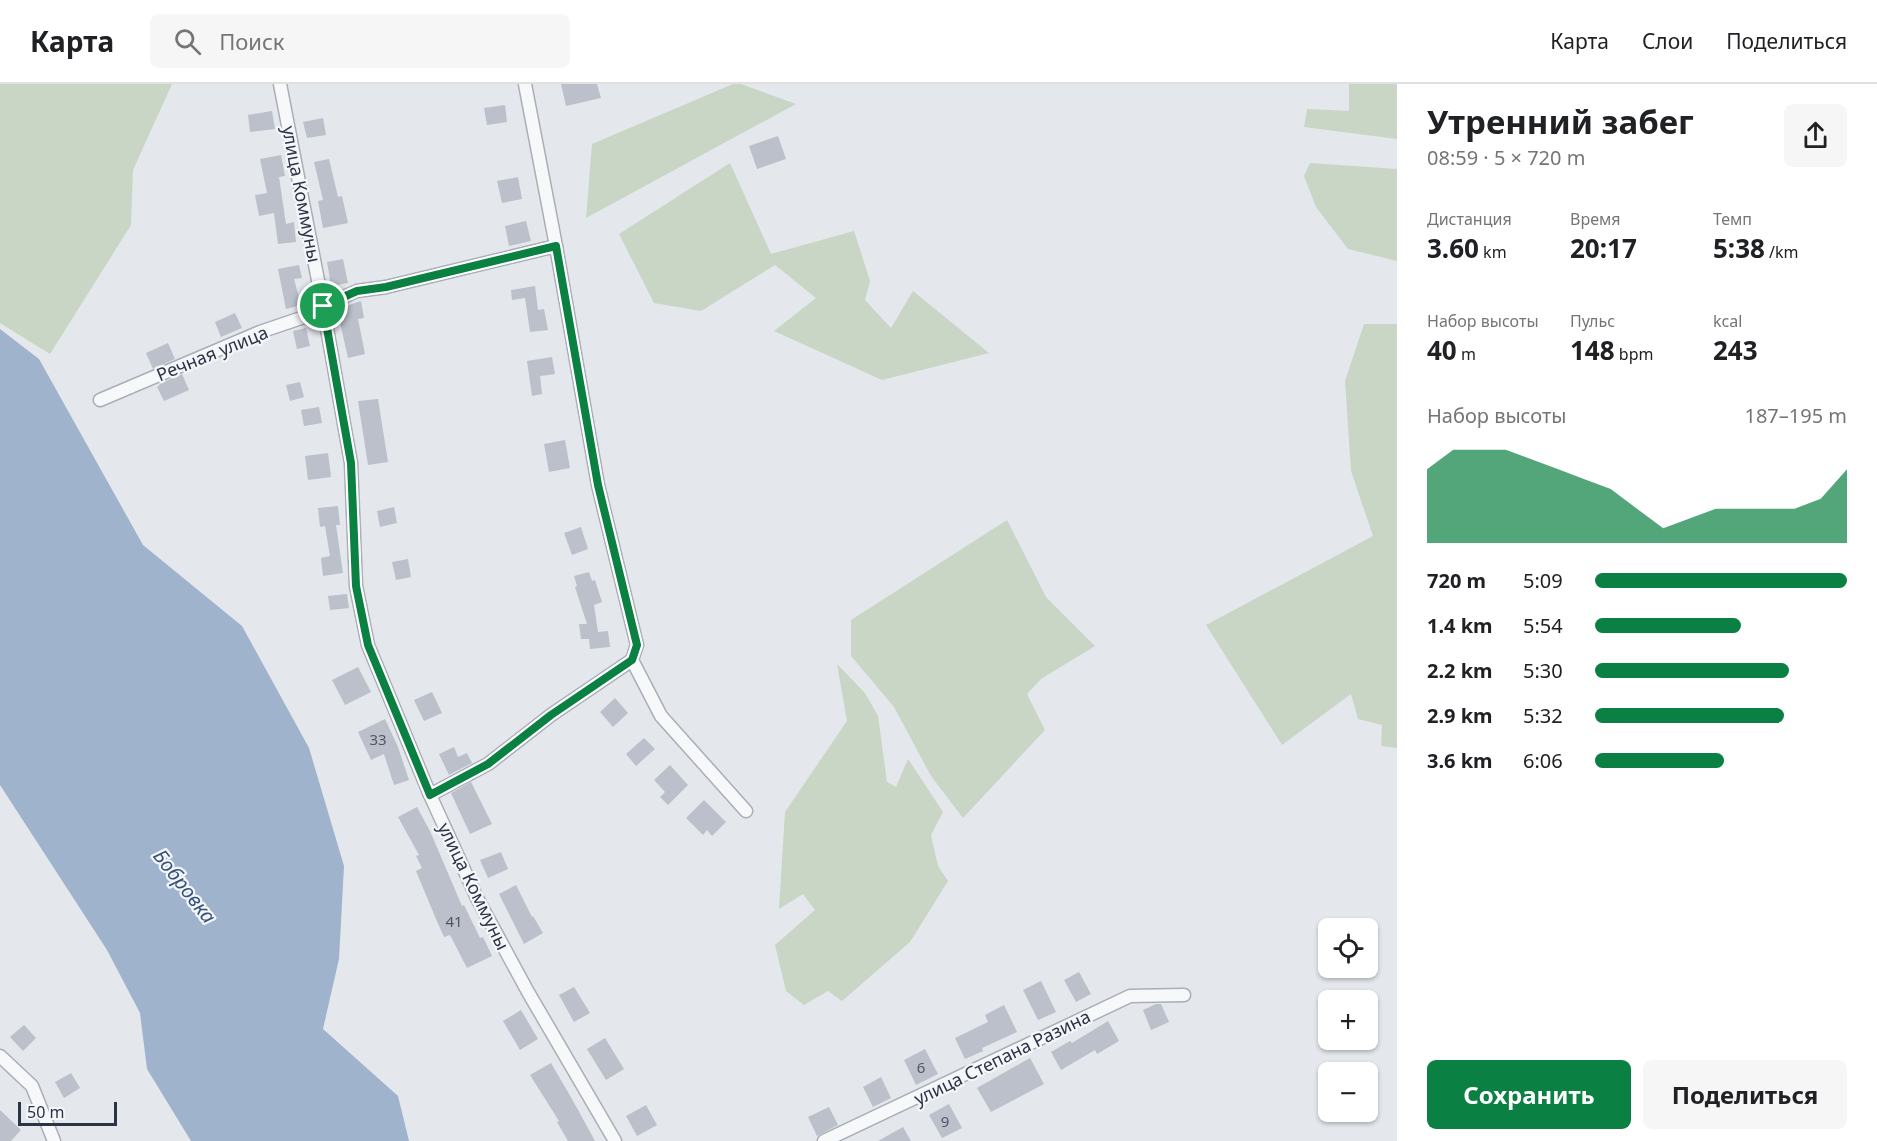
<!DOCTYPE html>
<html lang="ru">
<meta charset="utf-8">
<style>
body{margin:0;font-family:"Noto Sans",sans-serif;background:#f6f6f6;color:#202124;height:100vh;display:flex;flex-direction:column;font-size:22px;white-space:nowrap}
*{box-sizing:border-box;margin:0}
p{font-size:20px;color:#757577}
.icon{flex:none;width:33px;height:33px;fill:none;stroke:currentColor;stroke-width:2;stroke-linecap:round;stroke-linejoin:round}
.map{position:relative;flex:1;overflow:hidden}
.details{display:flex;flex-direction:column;background:#fff;width:480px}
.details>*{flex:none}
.fabs{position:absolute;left:1318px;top:834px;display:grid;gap:12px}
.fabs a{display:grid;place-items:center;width:60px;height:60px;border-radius:9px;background:#fff;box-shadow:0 2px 4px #0004;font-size:30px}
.scale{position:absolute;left:18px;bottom:15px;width:99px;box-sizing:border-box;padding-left:6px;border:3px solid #2b3445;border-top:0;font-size:16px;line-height:21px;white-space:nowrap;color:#2b3445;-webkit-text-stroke:4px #f4f6f9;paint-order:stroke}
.pin{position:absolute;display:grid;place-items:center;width:51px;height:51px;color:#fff;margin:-26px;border:3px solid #fff;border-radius:50%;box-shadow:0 2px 6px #0007}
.round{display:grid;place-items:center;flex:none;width:63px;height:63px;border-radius:9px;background:#f6f6f6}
.summary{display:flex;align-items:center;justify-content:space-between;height:102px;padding:0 30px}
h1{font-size:33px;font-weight:700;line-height:45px}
.metrics{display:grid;grid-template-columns:repeat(3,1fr);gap:9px;height:102px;padding:6px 30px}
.metrics div{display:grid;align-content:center}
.metrics b{font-size:26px;font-weight:700}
.metrics small{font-size:16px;font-weight:400}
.metrics p{font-size:16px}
.chart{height:168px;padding:12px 30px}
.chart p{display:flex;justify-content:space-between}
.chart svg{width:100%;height:108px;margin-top:6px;fill:#0b8043;opacity:.7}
.action{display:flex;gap:12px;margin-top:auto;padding:12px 30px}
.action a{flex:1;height:69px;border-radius:9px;background:#0b8043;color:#fff;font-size:24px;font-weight:700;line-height:69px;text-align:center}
.action a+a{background:#f6f6f6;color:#202124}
ul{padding:0 30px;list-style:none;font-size:20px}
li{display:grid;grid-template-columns:96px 72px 1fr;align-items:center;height:45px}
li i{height:15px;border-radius:8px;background:#0b8043}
header{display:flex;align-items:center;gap:36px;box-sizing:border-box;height:84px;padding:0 30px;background:#fff;border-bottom:2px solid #e0e0e0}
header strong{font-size:28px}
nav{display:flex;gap:33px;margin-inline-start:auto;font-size:21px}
.search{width:420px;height:54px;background:#f6f6f6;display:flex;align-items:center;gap:15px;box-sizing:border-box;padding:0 21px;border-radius:9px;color:#757577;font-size:22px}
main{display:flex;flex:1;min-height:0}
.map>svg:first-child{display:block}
</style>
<header>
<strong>Карта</strong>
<div class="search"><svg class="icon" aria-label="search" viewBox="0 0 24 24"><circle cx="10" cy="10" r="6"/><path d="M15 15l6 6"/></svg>Поиск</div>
<nav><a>Карта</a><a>Слои</a><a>Поделиться</a></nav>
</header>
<main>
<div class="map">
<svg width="1397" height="1057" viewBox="0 0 1397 1057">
<rect width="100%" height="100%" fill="#e4e7ec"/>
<!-- green -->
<g fill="#c9d6c5">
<path d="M0,0h172l-39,86 -2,55 -81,129 -50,-31z"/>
<path d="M733,0h8l55,20 -210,114 6,-74z"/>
<path d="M1349,0h48v55l-93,-12 3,-18 42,2z"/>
<path d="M730,79l41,91 83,-23 16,50 -5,19 26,28 22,-37 76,62 -107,27 -108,-49 42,-33 -41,-33 -74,46 -47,-8 -35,-69z"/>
<path d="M1310,79l87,6v92l-49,-12 -32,-42 -12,-31z"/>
<path d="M1364,240h33v424l-16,-2 1,-21 -24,-6 -7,-25 -69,51 -76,-120 167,-89 -22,-65 -6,-90z"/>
<path d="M1007,436l39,77 49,49 -54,33 -14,15 18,36 -82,88 -32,-42 -37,-69 -43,-51v-36z"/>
<path d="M837,580l28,29 13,23 9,66 9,5 12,-28 35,53 -12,23 7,31 10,15 -38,61 -68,59 -14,-10 -24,14 -18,-14 -11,-46 40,-35 -12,-16 -24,15 6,-97 62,-91z"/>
</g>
<!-- water -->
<path fill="#9fb4cc" d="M0,245l39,30 104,186 99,81 67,122 35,118 -5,93 -16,70 75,67 11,45h-218l-44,-72 -7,-56 -33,-63 -107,-165z"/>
<!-- building -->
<g fill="#bbc0ca">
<path d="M561,0h36l4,14 -35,8z"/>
<path d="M505,21l2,17 -20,3 -3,-17z"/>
<path d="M272,27l3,18 -25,3 -2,-17z"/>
<path d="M323,34l3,17 -19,3 -4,-16z"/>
<path d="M778,52l8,23 -29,10 -8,-23z"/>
<path d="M281,71l4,21 -6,1 7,47 8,-2 2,20 -18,2 -4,-31 -15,3 -4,-21 12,-2 -7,-34z"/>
<path d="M329,75l9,38 4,-1 6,27 -25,5 -5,-27 5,-1 -9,-38z"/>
<path d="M518,93l4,22 -20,4 -5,-22z"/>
<path d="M526,137l5,20 -22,5 -4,-20z"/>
<path d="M343,175l5,24 -17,3 -4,-24z"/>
<path d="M299,181l3,13 -8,1 7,26 -15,4 -8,-40z"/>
<path d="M535,202l3,24 6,-1 4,21 -18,2 -5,-34 -13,2 -1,-10z"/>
<path d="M361,217l3,17 -6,1 7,35 -17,4 -11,-49z"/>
<path d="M235,229l7,15 -21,9 -6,-15z"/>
<path d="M306,244l4,18 -13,3 -4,-18z"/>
<path d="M168,259l7,16 -22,10 -7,-16z"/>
<path d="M552,273l3,17 -15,2 2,18 -10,2 -5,-35z"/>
<path d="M182,290l7,16 -25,11 -7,-14 3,-2 -1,-1z"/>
<path d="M300,298l4,15 -14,4 -4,-16z"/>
<path d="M378,315l10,63 -20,3 -10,-64z"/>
<path d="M319,323l3,16 -18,3 -3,-16z"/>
<path d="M565,356l5,28 -21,4 -5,-28z"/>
<path d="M328,369l3,24 -23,3 -3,-24z"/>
<path d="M338,422l2,19h-4l7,48 -20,3 -2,-18 9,-2 -5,-30 -5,1 -2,-19z"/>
<path d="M394,423l3,16 -17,4 -3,-16z"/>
<path d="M581,443l7,22 -16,6 -8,-22z"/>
<path d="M408,475l3,18 -15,3 -4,-18z"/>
<path d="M589,488l3,9 3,-1 7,22 -8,3 4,27 10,-1 2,16 -20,2 -1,-10h-8l-2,-15h8l-12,-37 2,-1 -3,-10z"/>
<path d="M347,510l2,14 -19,2 -2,-14z"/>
<path d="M358,583l13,25 -26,13 -13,-25z"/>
<path d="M432,608l10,21 -18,8 -10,-21z"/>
<path d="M615,614l13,15 -15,14 -13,-15z"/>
<path d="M385,635l13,28 11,33 -15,5 -10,-31 -13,6 -13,-28z"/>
<path d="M644,654l11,11 -19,17 -10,-12z"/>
<path d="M454,663l4,10 9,-4 5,10 -23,12 -10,-21z"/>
<path d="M670,681l18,20 -20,20 -8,-8 5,-5 -11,-12z"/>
<path d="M471,698l21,42 -22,10 -19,-41z"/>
<path d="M704,716l22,22 -14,14 -5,-6 -4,5 -17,-17z"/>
<path d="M417,723l13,24 32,75 2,-1 16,33 3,-1 9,19 -25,12 -17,-33 -6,2 -8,-18 -20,-48 6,-3 -6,-12 3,-1 -21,-38z"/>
<path d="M501,768l7,17 -20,9 -8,-18z"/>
<path d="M516,801l16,32 1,-1 10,17 -19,11 -25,-50z"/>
<path d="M1079,888l12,22 -15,8 -12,-22z"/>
<path d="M1041,897l15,31 -18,8 -15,-30z"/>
<path d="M574,903l16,26 -16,9 -15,-27z"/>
<path d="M1156,920h5l8,18 -18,8 -8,-20z"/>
<path d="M1004,921l13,27 -35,16 1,3 -18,8 -10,-21 33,-16 -3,-7z"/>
<path d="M521,926l17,29 -18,11 -17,-29z"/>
<path d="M1108,937l11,20 -22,13 -2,-4 -34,20 -10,-18 19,-11 2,2z"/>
<path d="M24,941l12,13 -13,13 -13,-14z"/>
<path d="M605,954l19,31 -18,11 -19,-31z"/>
<path d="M925,965l13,25 -22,11 -12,-25z"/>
<path d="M1030,974l14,26 -53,28 -14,-24z"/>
<path d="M551,979l21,36 23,42h-27l-11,-19 2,-1 -29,-46z"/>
<path d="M71,989l9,15 -16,10 -9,-16z"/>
<path d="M881,993l10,21 -18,9 -10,-20z"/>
<path d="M949,1020l13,24 -20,10 -13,-23z"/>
<path d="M646,1021l11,20 -20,11 -11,-20z"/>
<path d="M829,1023l9,18 -21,11 -9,-19z"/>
<path d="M0,1026l21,20 -10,11h-11z"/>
<path d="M903,1043l8,14h-33z"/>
</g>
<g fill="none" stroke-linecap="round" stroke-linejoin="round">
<!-- street casing -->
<g stroke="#a9aeb7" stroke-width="15">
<g id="street">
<path d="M280,0l43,222 28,157 5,123 12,59 62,150 47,103 51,94 87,149"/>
<path d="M525,0l31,162 42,239 39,160 -5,15 29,56 85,95"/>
<path d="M100,316l160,-68 47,-16 16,-10 34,-15 29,-4 170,-41"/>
<path d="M430,711l58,-31 63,-49 81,-55"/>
<path d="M0,972l32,30 22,55"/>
<path d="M824,1057l306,-145 54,-1"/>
</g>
</g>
<!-- street -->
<use href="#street" stroke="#f7f8fa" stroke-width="12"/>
</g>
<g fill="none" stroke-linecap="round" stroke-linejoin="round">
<!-- route casing -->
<g stroke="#fff" stroke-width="12">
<path id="route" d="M556,162l42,239 39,160 -5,15 -81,55 -63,49 -58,31 -62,-150 -12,-59 -5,-123 -28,-157 34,-15 29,-4z"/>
</g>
<!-- route -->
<use href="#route" stroke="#0b8043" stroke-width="8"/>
</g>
<g text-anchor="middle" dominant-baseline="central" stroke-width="4.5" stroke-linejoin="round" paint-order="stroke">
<!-- number labels -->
<g font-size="15" fill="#4f5766">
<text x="378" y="655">33</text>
<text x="454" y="837">41</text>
<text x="921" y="983">6</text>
<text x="945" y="1037">9</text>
</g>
<!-- street labels -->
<g font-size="18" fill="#2b3445" stroke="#f4f6f9">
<text transform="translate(302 110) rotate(79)">улица Коммуны</text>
<text transform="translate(212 269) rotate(-22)">Речная улица</text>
<text transform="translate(474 802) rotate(64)">улица Коммуны</text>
<text transform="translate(1002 973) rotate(-26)">улица Степана Разина</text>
</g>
<!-- water labels -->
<g font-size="20" font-style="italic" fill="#34527a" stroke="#f4f6f9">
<text transform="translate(185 802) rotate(52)">Бобровка</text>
</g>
</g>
</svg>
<div class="fabs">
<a><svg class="icon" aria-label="locate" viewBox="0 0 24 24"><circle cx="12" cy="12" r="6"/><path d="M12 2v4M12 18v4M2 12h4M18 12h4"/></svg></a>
<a>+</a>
<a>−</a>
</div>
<div class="scale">50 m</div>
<div class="pin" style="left:323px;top:222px;background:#1e9e55"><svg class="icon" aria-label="arrive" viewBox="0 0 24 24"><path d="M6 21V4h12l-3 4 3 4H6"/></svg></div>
</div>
<section class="details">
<div class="summary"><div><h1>Утренний забег</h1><p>08:59 · 5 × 720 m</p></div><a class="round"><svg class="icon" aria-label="share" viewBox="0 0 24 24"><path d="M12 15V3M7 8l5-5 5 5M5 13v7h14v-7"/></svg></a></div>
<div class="metrics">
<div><p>Дистанция</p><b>3.60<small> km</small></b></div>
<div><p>Время</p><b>20:17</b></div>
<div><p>Темп</p><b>5:38<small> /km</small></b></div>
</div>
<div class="metrics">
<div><p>Набор высоты</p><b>40<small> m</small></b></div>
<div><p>Пульс</p><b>148<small> bpm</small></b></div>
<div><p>kcal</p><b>243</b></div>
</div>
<div class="chart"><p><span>Набор высоты</span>187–195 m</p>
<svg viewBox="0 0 160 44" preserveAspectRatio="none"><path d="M0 44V14L10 6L20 6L30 6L40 10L50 14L60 18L70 22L80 30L90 38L100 34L110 30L120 30L130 30L140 30L150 26L160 14V44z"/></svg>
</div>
<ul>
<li><b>720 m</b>5:09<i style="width:100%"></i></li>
<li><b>1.4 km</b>5:54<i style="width:58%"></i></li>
<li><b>2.2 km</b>5:30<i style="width:77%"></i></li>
<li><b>2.9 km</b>5:32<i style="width:75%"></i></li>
<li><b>3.6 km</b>6:06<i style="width:51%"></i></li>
</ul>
<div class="action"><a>Сохранить</a><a>Поделиться</a></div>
</section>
</main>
